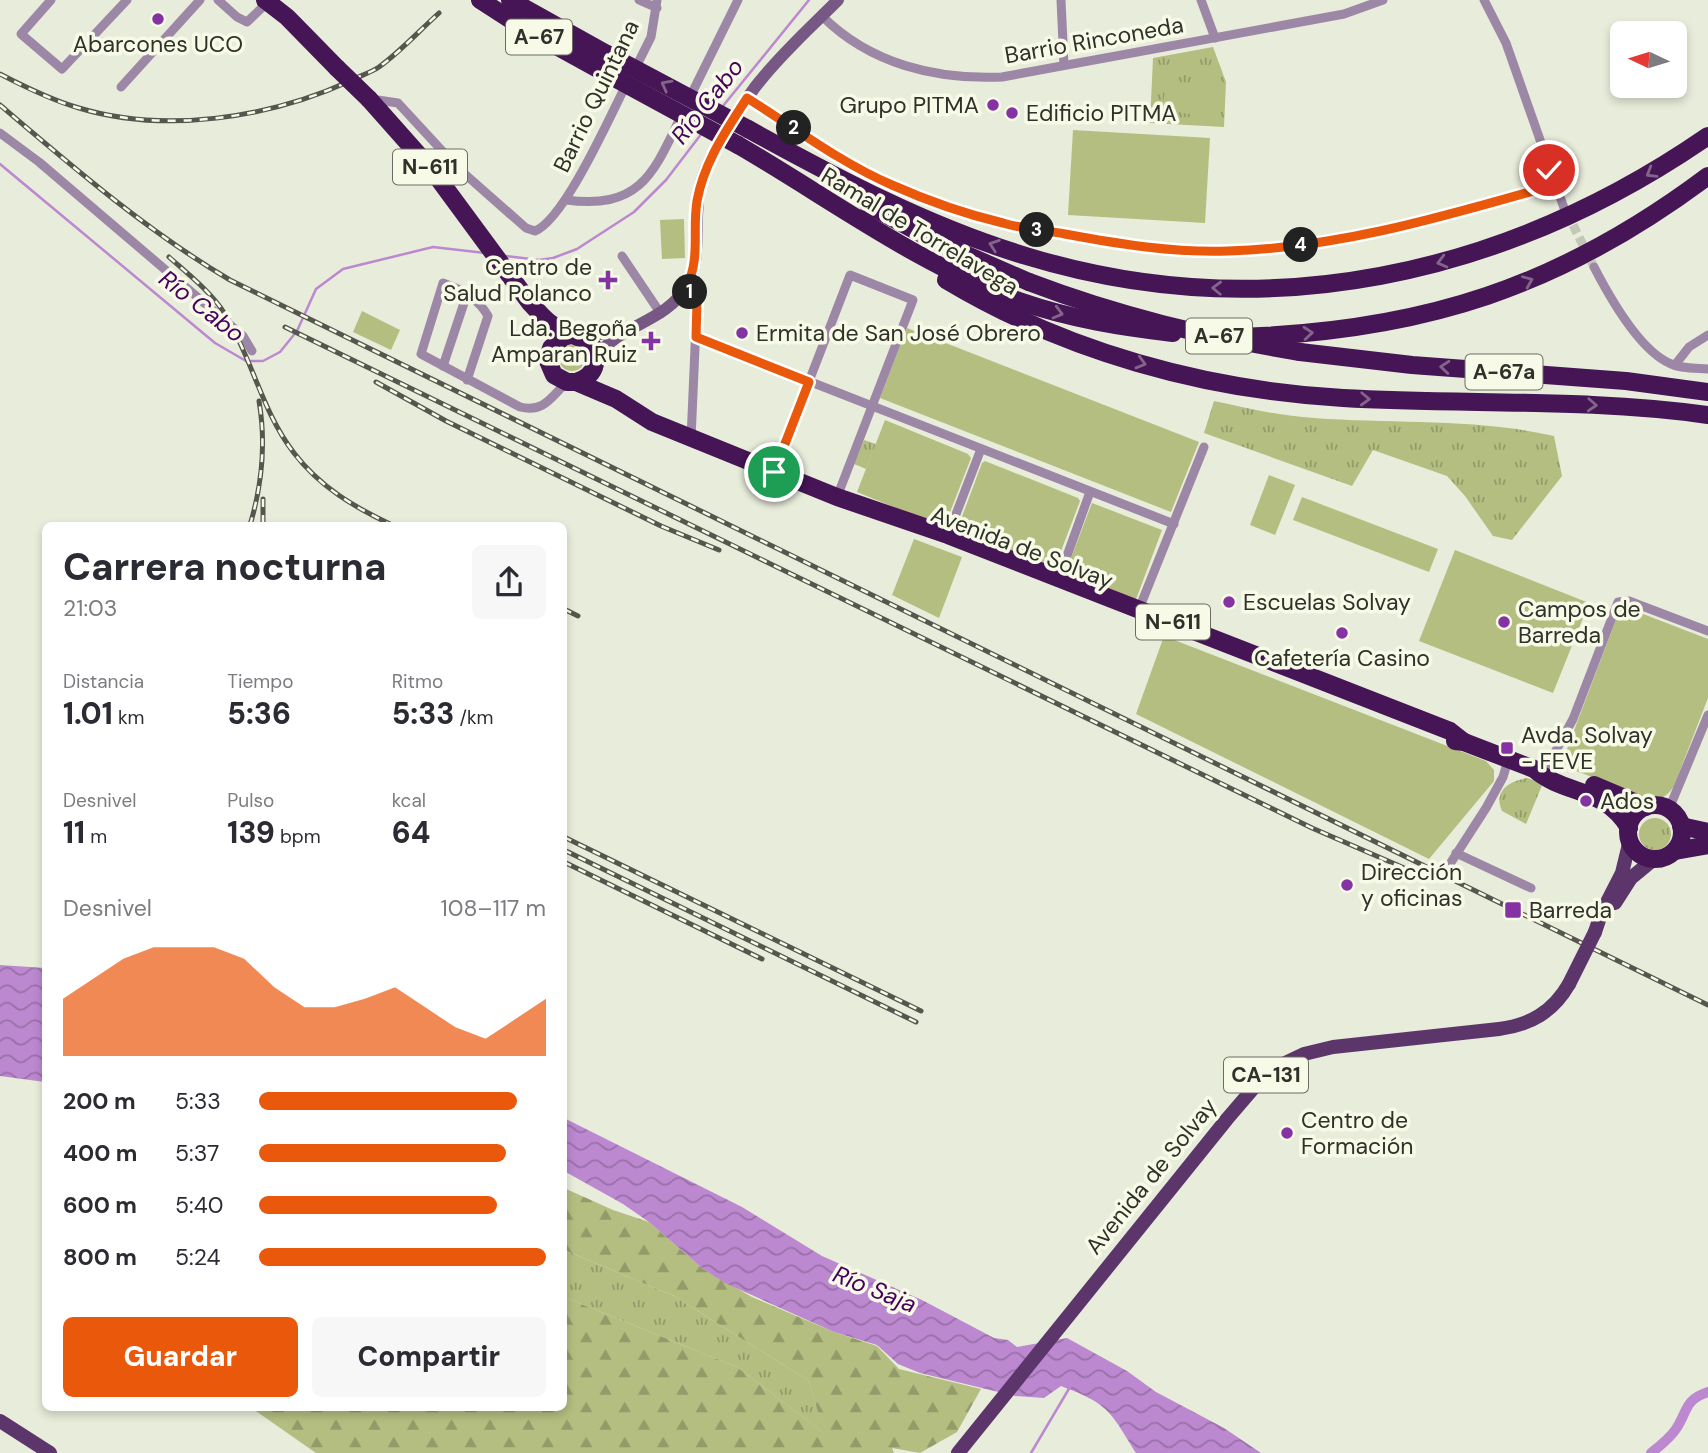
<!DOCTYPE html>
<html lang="es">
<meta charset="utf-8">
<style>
body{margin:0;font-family:"DM Sans",sans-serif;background:#f7f7f7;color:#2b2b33;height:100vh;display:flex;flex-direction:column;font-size:26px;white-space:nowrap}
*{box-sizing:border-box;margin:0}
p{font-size:23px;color:#7c7c81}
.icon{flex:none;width:38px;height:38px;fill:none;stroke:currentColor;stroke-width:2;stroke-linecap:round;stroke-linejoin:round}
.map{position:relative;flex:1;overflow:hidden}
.details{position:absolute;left:42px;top:522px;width:525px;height:889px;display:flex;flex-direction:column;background:#fff;border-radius:10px;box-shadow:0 4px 10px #0003}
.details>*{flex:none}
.needle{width:46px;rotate:274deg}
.fabs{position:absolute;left:1610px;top:21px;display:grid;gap:14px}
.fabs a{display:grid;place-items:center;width:77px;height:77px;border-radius:10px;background:#fff;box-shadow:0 4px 10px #0003;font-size:35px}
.pin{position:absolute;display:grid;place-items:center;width:60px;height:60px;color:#fff;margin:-30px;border:4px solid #fff;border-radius:50%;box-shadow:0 2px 7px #0007}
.km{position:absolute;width:35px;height:35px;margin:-18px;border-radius:50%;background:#222;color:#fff;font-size:19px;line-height:35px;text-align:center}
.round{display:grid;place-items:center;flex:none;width:74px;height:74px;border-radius:10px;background:#f7f7f7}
.summary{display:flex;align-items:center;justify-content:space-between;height:119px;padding:0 21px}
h1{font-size:38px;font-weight:800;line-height:52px}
.stats{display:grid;grid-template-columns:repeat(3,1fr);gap:10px;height:119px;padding:7px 21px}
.stats div{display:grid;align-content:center}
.stats b{font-size:30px;font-weight:800}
.stats small{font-size:19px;font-weight:400}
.stats p{font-size:19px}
.chart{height:196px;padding:14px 21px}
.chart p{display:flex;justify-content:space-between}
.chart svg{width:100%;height:126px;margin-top:7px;fill:#ea580c;opacity:.7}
.primary-button{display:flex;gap:14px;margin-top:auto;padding:14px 21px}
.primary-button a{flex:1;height:80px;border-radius:10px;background:#ea580c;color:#fff;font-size:28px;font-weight:800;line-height:80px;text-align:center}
.primary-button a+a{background:#f7f7f7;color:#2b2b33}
ul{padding:0 21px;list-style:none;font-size:23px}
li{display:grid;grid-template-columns:112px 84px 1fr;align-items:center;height:52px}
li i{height:18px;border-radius:9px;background:#ea580c}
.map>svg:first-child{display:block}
</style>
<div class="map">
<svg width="1708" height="1453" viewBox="0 0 1708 1453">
<defs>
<pattern id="grass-tufts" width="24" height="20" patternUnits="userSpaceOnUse" patternTransform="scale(1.75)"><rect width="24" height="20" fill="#b3be80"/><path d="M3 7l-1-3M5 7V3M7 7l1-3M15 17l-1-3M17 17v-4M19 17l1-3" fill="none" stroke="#929b69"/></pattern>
<pattern id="forest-firs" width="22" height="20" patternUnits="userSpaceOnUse" patternTransform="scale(1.75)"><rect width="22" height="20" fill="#b3be80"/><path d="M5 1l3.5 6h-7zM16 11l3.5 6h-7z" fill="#929b69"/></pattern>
<pattern id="water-waves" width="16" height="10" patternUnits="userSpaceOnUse" patternTransform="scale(1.75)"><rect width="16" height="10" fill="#bc88d0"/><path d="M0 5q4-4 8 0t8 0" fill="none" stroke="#9970a9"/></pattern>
</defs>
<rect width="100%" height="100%" fill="#e8ecda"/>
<!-- grass -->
<g fill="url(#grass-tufts)">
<path d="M1213,47l13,35 -2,45 -74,-4 3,-65z"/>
<circle cx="572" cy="358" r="13"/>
<path d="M1214,401c33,7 66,15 100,17 80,6 162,0 240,18l8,40 -50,64 -19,-4 -28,-40 -18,-20 -74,-26 -21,36 -148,-53z"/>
<path d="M864,440l12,4 -10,25 -12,-5z"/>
<path d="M1527,778l16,5 -17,41 -24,-13c-9,-20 7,-30 25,-33z"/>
<circle cx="1655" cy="834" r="16"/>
<path d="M564,1250l110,46 135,85 16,53 -88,-67 -173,-70z"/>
</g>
<!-- forest -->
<path fill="url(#forest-firs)" d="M564,1188l49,22 36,12 53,46 50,29 82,35 43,14 22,23 82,20 -24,43 -37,21 -28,-5 2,5h-578l-66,-46h314v-110l173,70 87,66 -15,-52 -135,-85 -110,-46z"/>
<!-- garden -->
<g fill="#b3be80">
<path d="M1173,85l39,3 6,4 2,7 -1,9c-14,9 -42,8 -55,-3 -1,-10 0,-15 9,-20z"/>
<path d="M1073,130l137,8 -5,85 -137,-8z"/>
<path d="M684,219l1,39 -23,1 -2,-39z"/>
<path d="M362,311l38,19 -9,20 -38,-18z"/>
<path d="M907,328l292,114 -28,70 -291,-114z"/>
<path d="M885,420l83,34 3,4 -26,67 -5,1 -83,-34z"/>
<path d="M985,461l93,37 2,3 -25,66 -98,-37 25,-67z"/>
<path d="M1269,475l26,10 -20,50 -25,-10z"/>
<path d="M1302,497l136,52 -9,23 -136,-52z"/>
<path d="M1092,503l70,27 -27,72 -70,-28z"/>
<path d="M914,539l48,18 -23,61 -47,-23z"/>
<path d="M1455,550l134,53 -36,90 -134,-52z"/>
<path d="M1625,607l83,32v59l-34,88c-7,11 -15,15 -28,12l-85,-33 59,-156z"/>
<path d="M1164,636l322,125 8,9v11l-65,78 -293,-145z"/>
</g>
<!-- water -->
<g fill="url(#water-waves)">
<path d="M0,965l45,3v114l-45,-6z"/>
<path d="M564,1118l178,89 80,49 100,44 72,38 14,2 9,7 50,-9 60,33 29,21 68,36 37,25h-125c-26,-42 -27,-49 -75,-67l-17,12 -29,-2 -95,-23 -22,-9 -21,-19 -43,-13 -109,-49 -23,-15 -53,-46 -26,-18 -59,-33z"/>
</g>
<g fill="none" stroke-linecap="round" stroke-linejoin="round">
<!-- stream -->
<g stroke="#bc88d0" stroke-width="2.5">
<path d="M723,106l86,-106"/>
<path d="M0,164l215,179 31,18h17l17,-9 17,-21 19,-42 27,-20 90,-22 52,6"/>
<path d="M506,256l33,4 14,-2 24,-9 57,-37 32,-32 36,-47"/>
<path d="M1031,1453l39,-66"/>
</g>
<!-- canal -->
<path stroke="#bc88d0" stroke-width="10" d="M1651,1453c9,-7 19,-15 25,-24 12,-18 8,-29 32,-37"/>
<!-- street-tunnel -->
<path stroke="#c3c7b7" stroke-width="9" stroke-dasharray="9 4.5" stroke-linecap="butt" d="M1567,213l27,54"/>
<!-- street -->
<g stroke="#9d87a6" stroke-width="9">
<path d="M51,0l-30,34 41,35 65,-69"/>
<path d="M218,0l19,17 10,5 21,-20"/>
<path d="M639,0l18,8"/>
<path d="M1061,0l3,65"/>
<path d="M1201,0l14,38"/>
<path d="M1484,0l22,43 58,165"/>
<path d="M822,16c48,48 114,64 180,61l342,-63 39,-14"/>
<path d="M634,71l17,-34 6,-37"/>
<path d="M121,87l79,-87"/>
<path d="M747,98c48,30 94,65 145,88 55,24 110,38 168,47 56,9 112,20 168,18 112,-2 220,-36 326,-66"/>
<path d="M371,99l27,4 60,65 68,60 9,3c30,-12 76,-117 92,-148"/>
<path d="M689,99l49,-99"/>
<path d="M0,133l39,29 204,174 9,15"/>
<path d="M566,200c76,10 88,-28 117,-88"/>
<path d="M622,256l39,58"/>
<path d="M1594,267c15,29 45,82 75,96 11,6 27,5 39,6"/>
<path d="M686,287l11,15 -6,137"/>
<path d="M696,337l478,187"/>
<path d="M1675,365l14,-18 19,-12"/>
<path d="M443,366l24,-72"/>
<path d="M467,380l21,-64c-10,-18 -27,-27 -45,-33l-22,71 99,53c24,6 31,-10 47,-25"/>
<path d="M774,472l76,-197 63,25 -76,197"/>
<path d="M948,535l33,-86"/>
<path d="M1059,578l31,-86"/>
<path d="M1139,609l65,-162"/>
<path d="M1546,769l27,-50 45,-117 11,-1 79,30"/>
<path d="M1669,809l39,-94"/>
<path d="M1456,853l75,35"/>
<path d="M1448,867l38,-59 17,-31 5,-17"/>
</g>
<!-- secondary -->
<g stroke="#775784" stroke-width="12">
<path d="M579,336l40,-4"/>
<path d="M596,357c24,-33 69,-34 91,-71 16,-26 5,-71 14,-104 6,-21 18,-39 29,-57 10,-15 19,-31 30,-44 24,-30 51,-54 78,-81"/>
</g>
<!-- primary -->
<g stroke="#5c356b" stroke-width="14">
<path d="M1615,903l16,-25 23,-19"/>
<path d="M1595,932l6,-18 21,-41 8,-33"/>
<path d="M0,1421l50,32"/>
<path d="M958,1453l269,-334 36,-42 22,-14 19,-9 29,-7 166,-18c31,-4 54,-17 70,-45"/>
</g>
<!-- highway -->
<g stroke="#451556" stroke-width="18">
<path d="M265,0l22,17 50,51"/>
<path d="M480,0l42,27 78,43"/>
<path d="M510,0l97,54"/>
<path d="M369,99l63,71 98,133c7,7 13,15 20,20 6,4 13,9 20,11 15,6 30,9 25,30 -2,10 -9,15 -19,18"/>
<path d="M748,129c89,49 179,97 278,127 239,73 479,20 682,-120"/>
<path d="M738,145c93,54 182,121 284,157 49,17 100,25 151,31"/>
<path d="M868,205l69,37 92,40"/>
<path d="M946,280c120,72 259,110 397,118 122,7 244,0 365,17"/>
<path d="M571,335l-8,2 -12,11 -3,13 6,14 13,7h9l40,17 36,23 185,75 111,38 502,196 14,11"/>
<path d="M1240,337c183,-6 320,-50 468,-161"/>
<path d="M1300,352l112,13 214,16 82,11"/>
<path d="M1455,741l9,1 70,27c31,27 70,17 95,59"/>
<path d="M1594,785l52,22"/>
<circle cx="1655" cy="832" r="27"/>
<path d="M1681,826l27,6"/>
<path d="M1675,851l33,-6"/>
</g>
<!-- rail casing -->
<g stroke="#55564d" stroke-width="5">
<g id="rail">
<path d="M0,74c25,13 51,26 79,34 86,26 190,10 271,-27 9,-5 20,-8 29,-14 21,-15 40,-36 60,-54"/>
<path d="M0,105c74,63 147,126 230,175l1478,725"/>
<path d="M169,257c19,17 42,35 56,57 27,44 37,98 69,139 26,34 60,54 98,72"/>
<path d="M285,327l1027,501 106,46"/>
<path d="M376,382l70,39 215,105 58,24"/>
<path d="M263,499v26"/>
<path d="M250,525c12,-40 16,-83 9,-124"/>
<path d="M564,609l14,7"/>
<path d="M564,837l357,174"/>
<path d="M564,850l352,172"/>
<path d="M564,862l198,97"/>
</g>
</g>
<!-- rail -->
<use href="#rail" stroke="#f6fae7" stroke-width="2.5" stroke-dasharray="8" stroke-linecap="butt"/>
<!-- primary-bridge -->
<path stroke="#5c356b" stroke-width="14" d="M1569,984l26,-52"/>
<!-- highway-bridge -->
<g stroke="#451556" stroke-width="18">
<path d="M607,54l141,75"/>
<path d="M337,68l32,31"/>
<path d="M600,70l138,75"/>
<path d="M1029,282c92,35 174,54 271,70"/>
</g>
</g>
<!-- one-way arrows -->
<defs><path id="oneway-chevron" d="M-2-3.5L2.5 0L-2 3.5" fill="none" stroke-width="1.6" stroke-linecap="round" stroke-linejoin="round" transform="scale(1.75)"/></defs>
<g stroke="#836589">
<use href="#oneway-chevron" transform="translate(666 85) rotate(-152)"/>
<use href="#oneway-chevron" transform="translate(1651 173) rotate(149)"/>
<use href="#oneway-chevron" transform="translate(994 245) rotate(-161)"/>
<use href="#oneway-chevron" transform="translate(1442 262) rotate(165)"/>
<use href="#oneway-chevron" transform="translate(1528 281) rotate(-23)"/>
<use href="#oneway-chevron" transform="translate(1217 288) rotate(-178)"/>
<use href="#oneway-chevron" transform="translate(1058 313) rotate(15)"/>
<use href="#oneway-chevron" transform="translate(1308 333) rotate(-5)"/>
<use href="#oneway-chevron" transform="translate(1141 363) rotate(16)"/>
<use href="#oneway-chevron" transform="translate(1445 367) rotate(-175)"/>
<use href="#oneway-chevron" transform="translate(1365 399) rotate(2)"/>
<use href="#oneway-chevron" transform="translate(1592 405) rotate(3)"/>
</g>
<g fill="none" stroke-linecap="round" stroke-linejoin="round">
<!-- route casing -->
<g stroke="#fff" stroke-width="14">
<path id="route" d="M774,472l35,-90 -113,-45 1,-35 -11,-14c15,-30 6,-56 11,-87 7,-39 29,-70 50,-103 48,30 94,65 145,87 36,16 73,29 111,38 20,6 41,7 62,11 54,10 109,19 163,17 112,-3 220,-36 326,-66l-5,-15"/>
</g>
<!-- route -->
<use href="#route" stroke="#ea580c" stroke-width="9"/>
</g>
<!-- markers -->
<g fill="#8533a2" stroke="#f6fae7" stroke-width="2.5">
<circle cx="158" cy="19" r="7"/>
<circle cx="993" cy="105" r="7"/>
<circle cx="1012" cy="113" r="7"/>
<path d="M604.5 269.5h7v7h7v7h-7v7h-7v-7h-7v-7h7z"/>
<circle cx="742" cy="333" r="7"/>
<path d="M647.5 330.5h7v7h7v7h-7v7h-7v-7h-7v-7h7z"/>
<circle cx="1229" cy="602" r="7"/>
<circle cx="1504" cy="622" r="7"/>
<circle cx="1342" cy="633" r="7"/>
<rect x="1500" y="741" width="14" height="14" rx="3.5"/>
<circle cx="1586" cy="801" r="7"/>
<circle cx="1347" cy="885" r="7"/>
<rect x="1504" y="901" width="18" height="18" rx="3.5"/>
<circle cx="1287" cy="1133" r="7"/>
</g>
<g text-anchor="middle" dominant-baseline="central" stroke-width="7" stroke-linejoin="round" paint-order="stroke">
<!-- shield labels -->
<g fill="#f6fae7" stroke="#6b6d63" stroke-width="2">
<rect x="506" y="19.5" width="66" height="35" rx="5"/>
<rect x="393" y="149.5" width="74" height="35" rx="5"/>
<rect x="1186" y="318.5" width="66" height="35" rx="5"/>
<rect x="1465.5" y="354.5" width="77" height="35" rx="5"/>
<rect x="1136" y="604.5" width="74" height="35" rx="5"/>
<rect x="1224" y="1057.5" width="84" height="35" rx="5"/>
</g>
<g font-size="21" font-weight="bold" fill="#30312a">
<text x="539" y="37">A-67</text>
<text x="430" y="167">N-611</text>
<text x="1219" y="336">A-67</text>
<text x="1504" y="372">A-67a</text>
<text x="1173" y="622">N-611</text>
<text x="1266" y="1075">CA-131</text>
</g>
<!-- street labels -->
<g font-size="23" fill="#30312a" stroke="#f6fae7">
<text transform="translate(1094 40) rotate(-10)">Barrio Rinconeda</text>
<text transform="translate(596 96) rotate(-64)">Barrio Quintana</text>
<text transform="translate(920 231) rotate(31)">Ramal de Torrelavega</text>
<text transform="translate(1022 547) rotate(21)">Avenida de Solvay</text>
<text transform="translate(1151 1176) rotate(-51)">Avenida de Solvay</text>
</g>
<!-- poi labels -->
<g font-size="23" fill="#30312a" stroke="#f6fae7" text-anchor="start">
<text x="158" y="44" text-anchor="middle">Abarcones UCO</text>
<text x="979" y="105" text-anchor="end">Grupo PITMA</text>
<text x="1026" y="113">Edificio PITMA</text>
<text x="592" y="267" text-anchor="end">Centro de<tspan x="592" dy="26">Salud Polanco</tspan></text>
<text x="637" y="328" text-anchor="end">Lda. Begoña<tspan x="637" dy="26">Amparan Ruiz</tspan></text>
<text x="756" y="333">Ermita de San José Obrero</text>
<text x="1243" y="602">Escuelas Solvay</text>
<text x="1518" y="609">Campos de<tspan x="1518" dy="26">Barreda</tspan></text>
<text x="1342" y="658" text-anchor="middle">Cafetería Casino</text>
<text x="1521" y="735">Avda. Solvay<tspan x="1521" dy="26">- FEVE</tspan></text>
<text x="1600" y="801">Ados</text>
<text x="1361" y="872">Dirección<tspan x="1361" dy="26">y oficinas</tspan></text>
<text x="1529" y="910">Barreda</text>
<text x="1301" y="1120">Centro de<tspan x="1301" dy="26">Formación</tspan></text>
</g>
<!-- water labels -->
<g font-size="24" font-style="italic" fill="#47005c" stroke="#f6fae7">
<text transform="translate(707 101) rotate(-52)">Río Cabo</text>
<text transform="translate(202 306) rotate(38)">Río Cabo</text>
<text transform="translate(875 1289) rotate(22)">Río Saja</text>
</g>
</g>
</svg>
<div class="fabs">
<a><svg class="needle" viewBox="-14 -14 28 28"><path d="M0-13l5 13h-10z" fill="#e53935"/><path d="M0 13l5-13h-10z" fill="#7c7c81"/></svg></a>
</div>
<div class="pin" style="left:774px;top:472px;background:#1e9e55"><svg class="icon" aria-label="arrive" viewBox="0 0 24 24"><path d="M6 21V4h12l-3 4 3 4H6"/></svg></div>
<div class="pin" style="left:1549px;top:170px;background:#d93025"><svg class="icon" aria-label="check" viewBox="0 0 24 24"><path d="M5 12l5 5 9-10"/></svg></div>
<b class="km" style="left:690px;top:292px">1</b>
<b class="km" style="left:794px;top:128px">2</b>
<b class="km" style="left:1037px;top:230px">3</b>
<b class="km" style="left:1301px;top:245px">4</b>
<section class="details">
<div class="summary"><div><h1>Carrera nocturna</h1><p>21:03</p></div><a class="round"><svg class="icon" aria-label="share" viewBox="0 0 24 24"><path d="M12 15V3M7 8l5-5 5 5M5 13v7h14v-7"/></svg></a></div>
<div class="stats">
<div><p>Distancia</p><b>1.01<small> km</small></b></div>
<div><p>Tiempo</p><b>5:36</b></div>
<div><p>Ritmo</p><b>5:33<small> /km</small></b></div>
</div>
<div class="stats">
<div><p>Desnivel</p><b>11<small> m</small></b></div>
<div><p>Pulso</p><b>139<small> bpm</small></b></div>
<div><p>kcal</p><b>64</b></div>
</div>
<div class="chart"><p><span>Desnivel</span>108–117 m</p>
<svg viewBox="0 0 160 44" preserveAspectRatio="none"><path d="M0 44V24L10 17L20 10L30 6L40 6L50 6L60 10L70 20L80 27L90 27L100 24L110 20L120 27L130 34L140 38L150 31L160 24V44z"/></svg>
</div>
<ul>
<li><b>200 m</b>5:33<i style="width:90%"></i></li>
<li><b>400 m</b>5:37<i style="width:86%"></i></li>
<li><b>600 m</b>5:40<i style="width:83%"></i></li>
<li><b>800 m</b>5:24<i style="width:100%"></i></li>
</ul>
<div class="primary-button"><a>Guardar</a><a>Compartir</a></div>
</section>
</div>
